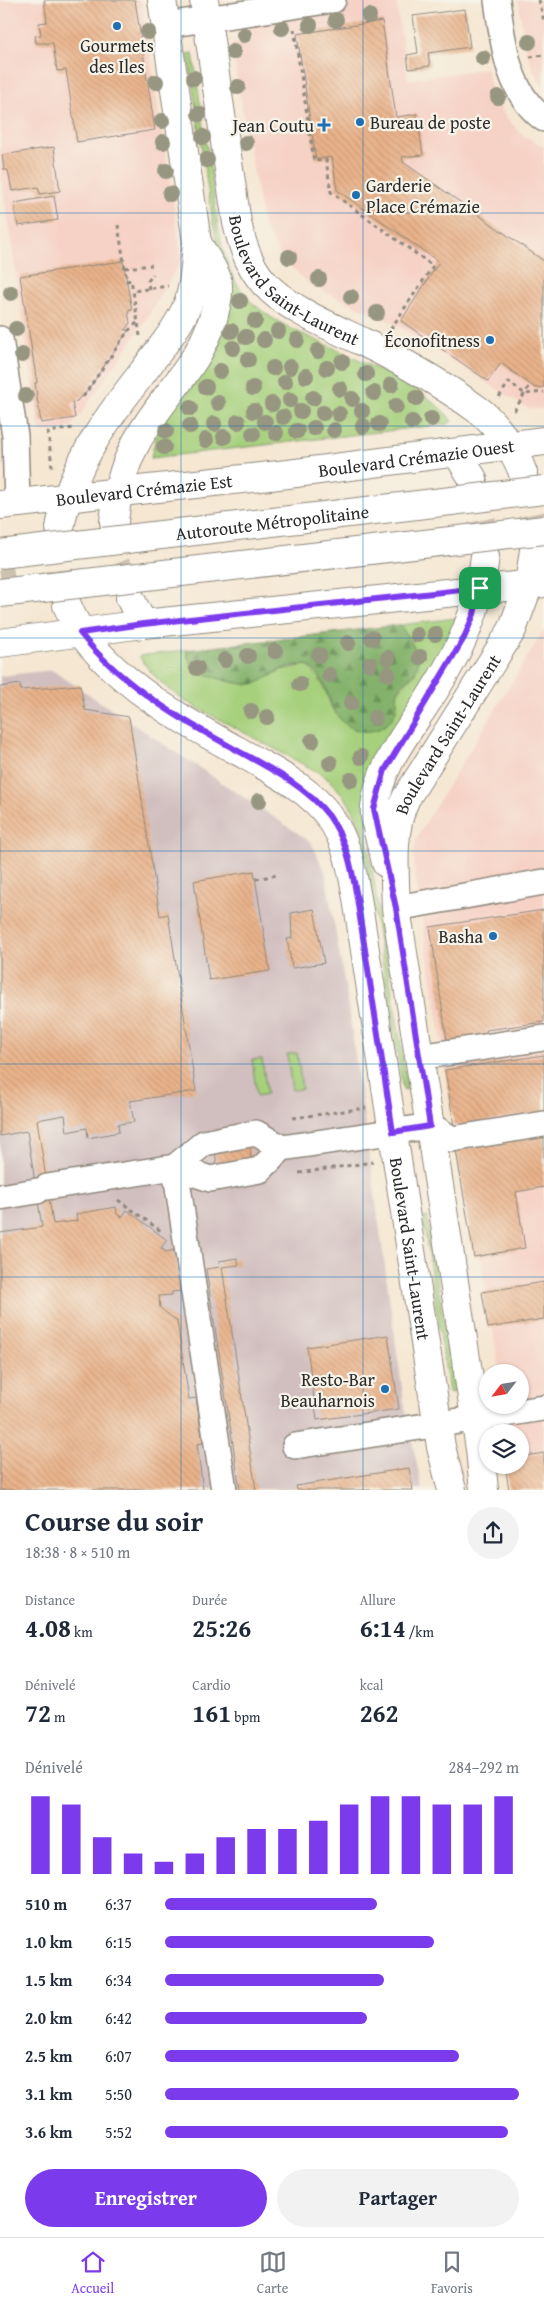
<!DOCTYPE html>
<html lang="fr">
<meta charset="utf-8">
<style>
body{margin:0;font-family:"Gentium Book Plus",serif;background:#f2f2f3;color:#1f2937;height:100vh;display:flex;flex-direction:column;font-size:19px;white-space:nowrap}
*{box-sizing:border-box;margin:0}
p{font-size:16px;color:#747a83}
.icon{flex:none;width:28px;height:28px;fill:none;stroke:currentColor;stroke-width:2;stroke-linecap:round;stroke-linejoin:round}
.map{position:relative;height:1490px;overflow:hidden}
.side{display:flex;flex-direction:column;background:#fff;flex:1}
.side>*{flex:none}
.needle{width:32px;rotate:239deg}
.controls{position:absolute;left:479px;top:1364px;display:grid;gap:10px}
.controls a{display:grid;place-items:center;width:50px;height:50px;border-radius:50%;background:#fff;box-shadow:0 1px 4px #0004;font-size:25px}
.pin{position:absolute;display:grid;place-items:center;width:42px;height:42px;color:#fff;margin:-21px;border-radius:10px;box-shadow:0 2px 8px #0006}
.round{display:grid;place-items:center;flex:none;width:52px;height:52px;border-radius:26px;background:#f2f2f3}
.headline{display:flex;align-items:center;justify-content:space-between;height:85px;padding:0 25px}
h1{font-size:28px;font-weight:600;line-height:38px}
.metrics{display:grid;grid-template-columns:repeat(3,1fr);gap:8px;height:85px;padding:5px 25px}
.metrics div{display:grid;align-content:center}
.metrics b{font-size:25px;font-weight:600}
.metrics small{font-size:14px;font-weight:400}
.metrics p{font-size:14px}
.chart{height:140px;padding:10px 25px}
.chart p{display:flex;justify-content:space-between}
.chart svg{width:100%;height:90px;margin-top:5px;stroke:#7c3aed;stroke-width:6}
.cta{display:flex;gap:10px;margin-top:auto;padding:10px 25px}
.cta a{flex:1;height:58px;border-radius:30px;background:#7c3aed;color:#fff;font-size:20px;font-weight:600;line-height:58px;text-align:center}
.cta a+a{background:#f2f2f3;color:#1f2937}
ul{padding:0 25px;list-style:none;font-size:16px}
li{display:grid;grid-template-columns:80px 60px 1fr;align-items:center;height:38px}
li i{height:12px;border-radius:6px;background:#7c3aed}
.dock{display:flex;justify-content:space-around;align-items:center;height:70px;border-top:1px solid #e0e1e3;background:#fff;font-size:14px;color:#747a83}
.dock a{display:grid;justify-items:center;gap:2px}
.dock .active{color:#7c3aed}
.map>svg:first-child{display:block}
</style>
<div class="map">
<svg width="544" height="1490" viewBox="0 0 544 1490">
<defs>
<pattern id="forest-firs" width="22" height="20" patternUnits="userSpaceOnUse" patternTransform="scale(1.25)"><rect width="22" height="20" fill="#84b26c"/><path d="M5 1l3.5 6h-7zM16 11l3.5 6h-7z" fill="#6c9159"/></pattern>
<pattern id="building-back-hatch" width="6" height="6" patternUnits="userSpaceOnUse" patternTransform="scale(1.25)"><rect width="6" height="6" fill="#e9b38b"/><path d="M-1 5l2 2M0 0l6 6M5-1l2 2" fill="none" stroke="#c89a78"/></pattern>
</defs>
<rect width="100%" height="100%" fill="#f7f3e8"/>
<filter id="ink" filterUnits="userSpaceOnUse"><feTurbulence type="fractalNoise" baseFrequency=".02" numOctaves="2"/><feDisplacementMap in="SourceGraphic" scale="10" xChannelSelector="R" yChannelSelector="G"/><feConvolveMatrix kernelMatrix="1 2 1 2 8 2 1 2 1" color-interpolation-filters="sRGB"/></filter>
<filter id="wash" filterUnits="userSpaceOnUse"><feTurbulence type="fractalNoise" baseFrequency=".0096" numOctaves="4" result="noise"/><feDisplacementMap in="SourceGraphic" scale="20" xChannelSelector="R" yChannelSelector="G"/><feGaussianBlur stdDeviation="1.12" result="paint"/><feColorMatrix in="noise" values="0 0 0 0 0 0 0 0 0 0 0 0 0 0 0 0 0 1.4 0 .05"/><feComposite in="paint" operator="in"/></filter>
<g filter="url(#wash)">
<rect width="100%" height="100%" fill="#f5e7d2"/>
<!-- built -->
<g fill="#f6d1c5">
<path d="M0,0h141l41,259 -40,67 -71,102 -31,5 -40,-266z"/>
<path d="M244,0h152l12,80 78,-12 7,27 13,22 14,16 24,14v261l-14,2 -138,-88 -82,-37 -29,-28 -18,-32 -32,-181 20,-5z"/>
<path d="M518,0h26v87l-9,-13 -9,-23z"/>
<path d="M544,630v402l-101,16 -28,-173 -2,-22 4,-16 13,-22z"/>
<path d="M544,1049v440l-24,-24v-33h-11l-4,-27h15v-33h-20l-53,-308z"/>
</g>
<!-- industrial -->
<path fill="#d1bfbf" d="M52,670l259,172 14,30 22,125 57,405 18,87h-422v-813z"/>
<!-- grass -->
<g fill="#a6d07c" stroke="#687e54">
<path d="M193,53c5,38 11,76 17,113 6,40 8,100 36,130 24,28 66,41 98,57 37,19 82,35 108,68l-4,3 -297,34c3,-14 6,-27 14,-39 19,-29 46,-51 57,-85 15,-39 -1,-68 -8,-107 -10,-58 -17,-116 -26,-173z"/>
<path d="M456,618l-4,15 -87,194 43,262 -5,1 -41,-255c-6,-26 -19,-43 -39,-60l-138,-74c-19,-13 -34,-26 -46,-45l48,-6 1,8 15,14 30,10 14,2 22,-7 12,-7 26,-5c14,12 19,26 25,44l53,16 10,-12 3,-22 17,-18 -3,-28 -12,-20z"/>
<path d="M297,1053l5,36 -10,1 -5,-36z"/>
<path d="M262,1059l5,35 -10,2 -5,-36z"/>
<path d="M427,1217l28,175 -6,1 -26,-175z"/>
</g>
<!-- forest -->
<path fill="url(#forest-firs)" stroke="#586e4c" d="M400,625c6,10 19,26 18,38 -1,13 -15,17 -20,28 -2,6 0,13 -2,19 -6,19 -27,26 -44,18 -23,-11 -20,-34 -34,-53 -2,-4 -7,-7 -11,-10 -9,0 -18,1 -27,5 -8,4 -15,10 -23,13 -14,5 -52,-7 -63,-16 -5,-4 -6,-10 -7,-17z"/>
<g id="blocks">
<!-- building -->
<g fill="url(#building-back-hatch)">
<path d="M44,0h91l20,130 -78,12 -11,-72 -9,1 -4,-28h-17l-1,-7 6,-1 -2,-12 8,-1z"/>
<path d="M465,9l5,38 -42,6 2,13 -21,3 -2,-14 11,-2 -5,-37z"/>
<path d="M382,21l14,96 21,-3 6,41 -21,2 1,5 141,99v126l-9,1 -34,-25 -13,18 -87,-60 38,-59 -102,-72 -5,-33 -16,2 -19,-125z"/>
<path d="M54,147l6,44 -20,3 -2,-7 -26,4 -4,-21h-4l-2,-15z"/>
<path d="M54,196l4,24 -40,6 -4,-23z"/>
<path d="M123,261l9,49 -4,1 2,12 -5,7 3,1 -45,66 -2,-1 -4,5 -5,1 3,16 -34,5 -6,-40h2l-17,-107z"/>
<path d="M20,684l1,6 59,-5 5,25 44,7 31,199 8,-2 28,177 -66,10 4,21 -16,2 1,8 -31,6 -1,-10 -20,4 -2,-17 -28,5 16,104 24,-3 -1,-7 40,-7 1,7 5,3 5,-7 40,30 -6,8 5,4 8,-2 7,41 -9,1v3l-13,1 1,12 17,13 12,78 7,-1 7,45 -6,1 6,46h-203v-257l42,-6 -15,-96 -27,5v-449z"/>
<path d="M254,871l16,100 -61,9 -15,-99z"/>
<path d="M314,909l10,54 -32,5 -5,-29 5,-1 -1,-25z"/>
<path d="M544,910v112l-58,8 2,12 -40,5 -18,-120z"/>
<path d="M544,1055v57l-90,14 -9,-56z"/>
<path d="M544,1136v51l-28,5 9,56 -51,9 -18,-107z"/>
<path d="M249,1143l3,20 -35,3 -2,-15z"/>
<path d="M237,1258l2,7 -17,2 34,223h-16l-34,-221 14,-2 -1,-6z"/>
<path d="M544,1282v37l-56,9 -6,-36z"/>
<path d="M388,1335l11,74 -82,11 -10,-73z"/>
<path d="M544,1453v37h-35l-4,-25h15v-8z"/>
<path d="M409,1468l4,22h-116l-1,-4z"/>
</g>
</g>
</g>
<g filter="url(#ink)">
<use href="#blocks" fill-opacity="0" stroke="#90897e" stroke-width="1"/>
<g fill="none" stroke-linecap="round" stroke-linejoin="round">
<!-- minor-tunnel -->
<path stroke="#cdc1b1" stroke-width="25" stroke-dasharray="25 12" stroke-linecap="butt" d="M0,575l14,-2"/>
<!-- major-tunnel -->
<g stroke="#cdc1b1" stroke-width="28" stroke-dasharray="28 14" stroke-linecap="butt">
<path d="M523,473l10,47 1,30"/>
<path d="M473,479l11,52 1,25"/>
<path d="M114,522l1,39 15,37"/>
<path d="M60,528c-3,28 -3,51 7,77"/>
</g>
<!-- minor casing -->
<g stroke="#90897e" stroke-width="28">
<g id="minor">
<path d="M497,0c6,42 10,92 47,119"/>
<path d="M166,25l167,-25"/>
<path d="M0,339l15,97 2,67"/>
<path d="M396,908l148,-26"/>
<path d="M419,1057l125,-19"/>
<path d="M175,1167l49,323"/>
<path d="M175,1167l29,-24 24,-5 28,-5 26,15"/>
<path d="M47,1187l128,-20 35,12 50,-9 22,-22 149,-22 21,13 92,-15"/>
<path d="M0,1197l37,-6"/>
<path d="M295,1446l249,-38"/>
</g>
</g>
<!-- major casing -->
<g stroke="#90897e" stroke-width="30">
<g id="major">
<path id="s1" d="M204,0l33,223c6,25 14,49 34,67 26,23 61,37 92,52 41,20 81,43 118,70 18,16 34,39 42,61"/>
<path d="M457,453l16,26"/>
<path id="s2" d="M0,505l288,-31 256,-33"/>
<path d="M114,522c3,-28 8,-52 21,-77 24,-48 71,-83 81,-139 2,-8 3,-19 1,-27 -4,-12 -14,-25 -20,-37"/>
<path d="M60,528c10,-60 46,-109 83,-156 15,-21 34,-42 44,-66 8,-20 8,-42 10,-64l-35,-242"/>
<path d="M130,598l13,26"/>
<path id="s3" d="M67,605c26,68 119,117 180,151 29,17 61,32 82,60 18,25 23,53 28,82l84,549 11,43"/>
<path d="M0,643l143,-19 401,-41"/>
<path d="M386,863c-3,-16 -13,-41 -11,-56 4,-41 33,-75 54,-108 30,-47 50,-86 56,-143"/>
<path id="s4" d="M484,1490l-4,-41 -84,-541c-1,-36 -6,-77 10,-110l106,-168 17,-46 5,-34"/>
</g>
</g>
<!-- path -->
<g stroke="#90897e" stroke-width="3" stroke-dasharray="4 4" stroke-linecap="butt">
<path d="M539,0l5,21"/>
<path d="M294,29l20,132 12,-1 5,32 102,74 -43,64"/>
<path d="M530,57l14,-2"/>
<path d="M279,129l32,-4"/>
<path d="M118,225l9,56 4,-1 2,11"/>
<path d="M125,268l27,-3"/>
<path d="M149,289l-1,-8 5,-7"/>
<path d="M140,336l-7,-45 35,-5"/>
<path d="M83,397l45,-66 10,-9"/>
<path d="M499,397l10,-15 16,12 19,-2"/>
<path d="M514,411l16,-26"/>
<path d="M52,467l-4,-35 26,-4"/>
<path d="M256,879l21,-4"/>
<path d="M293,1118l73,-10"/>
<path d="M299,1173l74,-11"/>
<path d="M118,1200l43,31"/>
</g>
<!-- minor -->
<use href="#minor" stroke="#fff" stroke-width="25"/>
<!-- major -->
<use href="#major" stroke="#fff" stroke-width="28"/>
<!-- highway-bridge casing -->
<g stroke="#90897e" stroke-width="30" stroke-linecap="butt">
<g id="highway-bridge">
<path id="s5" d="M0,554l544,-64"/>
<path d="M0,593l544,-63"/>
</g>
</g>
<!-- highway-bridge -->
<use href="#highway-bridge" stroke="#fff" stroke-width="28"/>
</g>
<!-- trees -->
<g fill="#979681">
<circle cx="369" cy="16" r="8"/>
<circle cx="336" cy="20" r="8"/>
<circle cx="310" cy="25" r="8"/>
<circle cx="282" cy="28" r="8"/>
<circle cx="148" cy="32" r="8"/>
<circle cx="244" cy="35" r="8"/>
<circle cx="529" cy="42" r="8"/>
<circle cx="233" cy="52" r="8"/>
<circle cx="483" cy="58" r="8"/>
<circle cx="194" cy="78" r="8"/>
<circle cx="156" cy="82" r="8"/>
<circle cx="238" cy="87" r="8"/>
<circle cx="498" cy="97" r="8"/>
<circle cx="199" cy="114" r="8"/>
<circle cx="162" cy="121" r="8"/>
<circle cx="203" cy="137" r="8"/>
<circle cx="163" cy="142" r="8"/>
<circle cx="246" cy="143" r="8"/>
<circle cx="207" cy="160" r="8"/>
<circle cx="166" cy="171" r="8"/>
<circle cx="170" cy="194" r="8"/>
<circle cx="289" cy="257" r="8"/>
<circle cx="319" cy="279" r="8"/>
<circle cx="11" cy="293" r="8"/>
<circle cx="351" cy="297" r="8"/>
<circle cx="240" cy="301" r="8"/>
<circle cx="377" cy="313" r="8"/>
<circle cx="255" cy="321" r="8"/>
<circle cx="16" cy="329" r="8"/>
<circle cx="231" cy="331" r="8"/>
<circle cx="278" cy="331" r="8"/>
<circle cx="246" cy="337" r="8"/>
<circle cx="264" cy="340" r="8"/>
<circle cx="297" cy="340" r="8"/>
<circle cx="233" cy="348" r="8"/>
<circle cx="318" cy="351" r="8"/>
<circle cx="22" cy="355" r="8"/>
<circle cx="248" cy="360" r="8"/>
<circle cx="342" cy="362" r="8"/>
<circle cx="290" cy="367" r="8"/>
<circle cx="273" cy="368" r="8"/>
<circle cx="327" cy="368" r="8"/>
<circle cx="220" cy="371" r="8"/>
<circle cx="366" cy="374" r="8"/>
<circle cx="306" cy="376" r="8"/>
<circle cx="285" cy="382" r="8"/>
<circle cx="391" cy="385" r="8"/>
<circle cx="206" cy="387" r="8"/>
<circle cx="253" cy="388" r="8"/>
<circle cx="340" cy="389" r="8"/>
<circle cx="374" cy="393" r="8"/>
<circle cx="26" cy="396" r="8"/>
<circle cx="313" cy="398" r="8"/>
<circle cx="416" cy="398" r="8"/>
<circle cx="352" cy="399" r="8"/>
<circle cx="290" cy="400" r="8"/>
<circle cx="218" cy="403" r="8"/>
<circle cx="272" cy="404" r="8"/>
<circle cx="396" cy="406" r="8"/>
<circle cx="190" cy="408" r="8"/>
<circle cx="254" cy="411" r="8"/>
<circle cx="301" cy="411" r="8"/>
<circle cx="362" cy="411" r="8"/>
<circle cx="323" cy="413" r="8"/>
<circle cx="339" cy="414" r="8"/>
<circle cx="283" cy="417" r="8"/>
<circle cx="431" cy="419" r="8"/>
<circle cx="238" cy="422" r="8"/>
<circle cx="265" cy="422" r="8"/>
<circle cx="412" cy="422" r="8"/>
<circle cx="214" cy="424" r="8"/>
<circle cx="379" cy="424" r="8"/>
<circle cx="190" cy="426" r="8"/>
<circle cx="363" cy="426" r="8"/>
<circle cx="314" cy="428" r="8"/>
<circle cx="334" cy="430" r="8"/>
<circle cx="166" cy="431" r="8"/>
<circle cx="297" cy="431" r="8"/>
<circle cx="276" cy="433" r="8"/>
<circle cx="253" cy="434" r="8"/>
<circle cx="224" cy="437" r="8"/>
<circle cx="206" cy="440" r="8"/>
<circle cx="164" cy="447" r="8"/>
<circle cx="435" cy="634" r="8"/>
<circle cx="417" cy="635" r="8"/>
<circle cx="372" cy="638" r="8"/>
<circle cx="348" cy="643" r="8"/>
<circle cx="275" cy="651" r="8"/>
<circle cx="319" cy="655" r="8"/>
<circle cx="248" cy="656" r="8"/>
<circle cx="420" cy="657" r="8"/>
<circle cx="388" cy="658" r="8"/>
<circle cx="225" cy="660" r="8"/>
<circle cx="370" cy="664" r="8"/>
<circle cx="197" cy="668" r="8"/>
<circle cx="388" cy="674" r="8"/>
<circle cx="329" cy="675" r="8"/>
<circle cx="300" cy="684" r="8"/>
<circle cx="351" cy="703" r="8"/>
<circle cx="251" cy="711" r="8"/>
<circle cx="267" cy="717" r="8"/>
<circle cx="375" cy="718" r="8"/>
<circle cx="312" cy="741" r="8"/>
<circle cx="361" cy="757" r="8"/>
<circle cx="330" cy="763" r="8"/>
<circle cx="351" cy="780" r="8"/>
<circle cx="259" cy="801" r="8"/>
</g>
</g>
<g fill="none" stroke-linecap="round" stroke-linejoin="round" filter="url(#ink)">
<!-- route casing -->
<g stroke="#fff" stroke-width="10">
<path id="route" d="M480,588l-6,26 -10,24 -79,132 -11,39 22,99 34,218 -37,6 -36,-234c-5,-29 -10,-57 -28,-82 -26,-34 -69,-52 -105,-73 -53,-29 -107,-63 -144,-110l63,-9z"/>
</g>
<!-- route -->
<use href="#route" stroke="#7c3aed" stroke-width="6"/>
</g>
<!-- grid -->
<path fill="none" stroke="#1f6fb2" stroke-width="1" stroke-opacity="0.55" d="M181,0v1490M363,0v1490M0,213h544M0,426h544M0,638h544M0,851h544M0,1064h544M0,1277h544"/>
<!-- markers -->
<g fill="#1f6fb2" stroke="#f7f3e8" stroke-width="2">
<circle cx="117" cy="26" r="5"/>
<circle cx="360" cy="122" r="5"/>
<path d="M321.5 117.5h5v5h5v5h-5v5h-5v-5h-5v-5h5z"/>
<circle cx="356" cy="195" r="5"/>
<circle cx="490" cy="340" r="5"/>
<circle cx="493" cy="936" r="5"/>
<circle cx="385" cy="1389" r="5"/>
</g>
<g text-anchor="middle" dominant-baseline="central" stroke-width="4.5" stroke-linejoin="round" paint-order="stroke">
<!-- poi labels -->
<g font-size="18" fill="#2b2b2b" stroke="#f7f3e8" text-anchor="end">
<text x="117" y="45" text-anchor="middle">Gourmets<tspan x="117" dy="21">des Iles</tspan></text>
<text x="370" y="122" text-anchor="start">Bureau de poste</text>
<text x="314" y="125">Jean Coutu</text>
<text x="366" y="185" text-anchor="start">Garderie<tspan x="366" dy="21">Place Crémazie</tspan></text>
<text x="480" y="340">Éconofitness</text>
<text x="483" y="936">Basha</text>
<text x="375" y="1379">Resto-Bar<tspan x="375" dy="21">Beauharnois</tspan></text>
</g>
<!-- street labels -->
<g font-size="18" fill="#2b2b2b" stroke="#f7f3e8">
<text stroke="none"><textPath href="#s1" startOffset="310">Boulevard Saint-Laurent</textPath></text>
<text stroke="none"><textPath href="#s2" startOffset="419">Boulevard Crémazie Ouest</textPath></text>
<text stroke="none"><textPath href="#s2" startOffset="145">Boulevard Crémazie Est</textPath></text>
<text stroke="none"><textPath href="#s5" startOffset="274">Autoroute Métropolitaine</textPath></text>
<text stroke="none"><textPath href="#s4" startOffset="776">Boulevard Saint-Laurent</textPath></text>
<text stroke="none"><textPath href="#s3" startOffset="784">Boulevard Saint-Laurent</textPath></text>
</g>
</g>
</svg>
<div class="controls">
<a><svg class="needle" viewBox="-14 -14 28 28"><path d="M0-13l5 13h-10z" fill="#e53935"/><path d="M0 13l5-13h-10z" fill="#747a83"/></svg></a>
<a><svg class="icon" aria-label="layers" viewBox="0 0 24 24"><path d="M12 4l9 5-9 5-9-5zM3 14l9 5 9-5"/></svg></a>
</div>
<div class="pin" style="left:480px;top:588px;background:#1e9e55"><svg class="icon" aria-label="arrive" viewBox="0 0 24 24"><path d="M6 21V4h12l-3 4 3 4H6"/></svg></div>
</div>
<section class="side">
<div class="headline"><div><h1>Course du soir</h1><p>18:38 · 8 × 510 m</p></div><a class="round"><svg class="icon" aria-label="share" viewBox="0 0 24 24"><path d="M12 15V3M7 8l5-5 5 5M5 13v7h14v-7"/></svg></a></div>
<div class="metrics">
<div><p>Distance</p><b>4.08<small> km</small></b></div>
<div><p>Durée</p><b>25:26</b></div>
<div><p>Allure</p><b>6:14<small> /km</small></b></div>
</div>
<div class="metrics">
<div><p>Dénivelé</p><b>72<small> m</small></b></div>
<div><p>Cardio</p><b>161<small> bpm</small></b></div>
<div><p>kcal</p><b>262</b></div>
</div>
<div class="chart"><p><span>Dénivelé</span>284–292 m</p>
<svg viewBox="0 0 160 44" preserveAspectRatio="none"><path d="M5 44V6M15 44V10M25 44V26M35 44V34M45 44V38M55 44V34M65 44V26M75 44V22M85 44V22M95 44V18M105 44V10M115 44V6M125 44V6M135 44V10M145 44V10M155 44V6"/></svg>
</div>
<ul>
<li><b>510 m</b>6:37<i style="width:60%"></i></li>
<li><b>1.0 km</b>6:15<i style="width:76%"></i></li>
<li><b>1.5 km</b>6:34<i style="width:62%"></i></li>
<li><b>2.0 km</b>6:42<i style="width:57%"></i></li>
<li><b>2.5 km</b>6:07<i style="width:83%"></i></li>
<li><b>3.1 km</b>5:50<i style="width:100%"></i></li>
<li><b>3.6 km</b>5:52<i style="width:97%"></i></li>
</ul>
<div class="cta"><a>Enregistrer</a><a>Partager</a></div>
</section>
<nav class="dock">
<a class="active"><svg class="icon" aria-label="home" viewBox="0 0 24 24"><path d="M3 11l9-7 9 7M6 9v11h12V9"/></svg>Accueil</a>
<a><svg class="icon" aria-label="map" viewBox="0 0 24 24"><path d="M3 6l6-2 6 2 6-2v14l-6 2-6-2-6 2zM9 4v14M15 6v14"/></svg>Carte</a>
<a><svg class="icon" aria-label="saved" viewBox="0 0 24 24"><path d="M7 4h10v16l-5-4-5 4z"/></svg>Favoris</a>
</nav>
